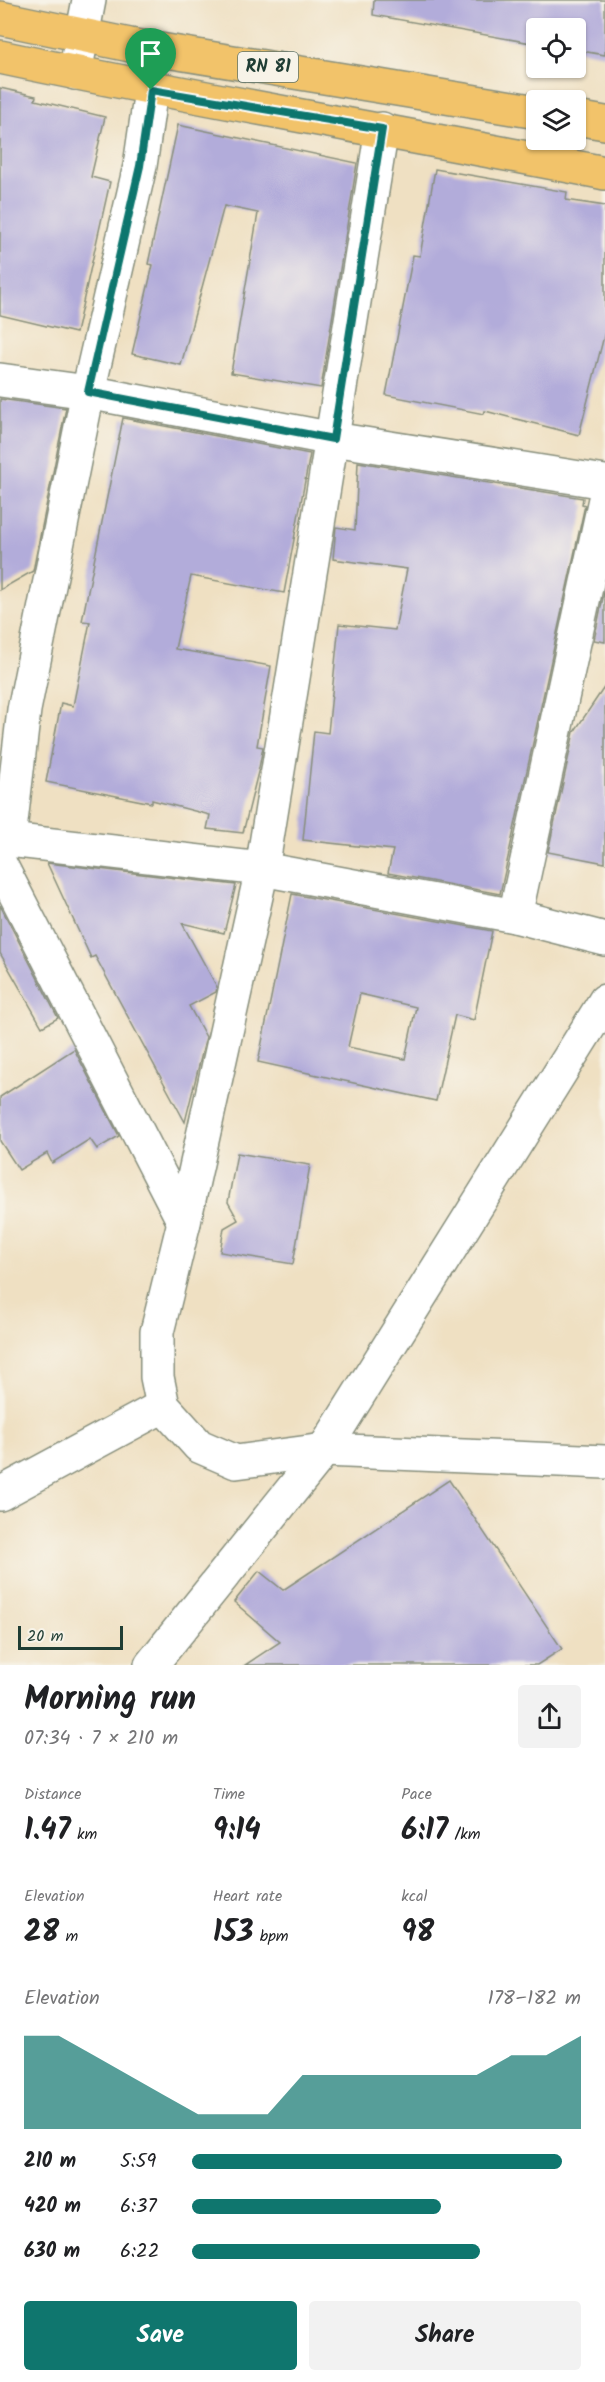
<!DOCTYPE html>
<meta charset="utf-8">
<style>
body{margin:0;font-family:Kalam,sans-serif;background:#f2f2f2;color:#202124;height:100vh;display:flex;flex-direction:column;font-size:22px;white-space:nowrap}
*{box-sizing:border-box;margin:0}
p{font-size:20px;color:#757577}
.icon{flex:none;width:33px;height:33px;fill:none;stroke:currentColor;stroke-width:2;stroke-linecap:round;stroke-linejoin:round}
.map{position:relative;height:1665px;overflow:hidden}
.panel{display:flex;flex-direction:column;background:#fff;flex:1}
.panel>*{flex:none}
.fabs{position:absolute;left:526px;top:18px;display:grid;gap:12px}
.fabs a{display:grid;place-items:center;width:60px;height:60px;border-radius:6px;background:#fff;box-shadow:0 2px 4px #0004;font-size:30px}
.scale{position:absolute;left:18px;bottom:15px;width:105px;box-sizing:border-box;padding-left:6px;border:3px solid #1f3d34;border-top:0;font-size:16px;line-height:21px;white-space:nowrap;color:#1f3d34;-webkit-text-stroke:4px #f7f3e8;paint-order:stroke}
.pin{position:absolute;display:grid;place-items:center;width:51px;height:51px;color:#fff;margin:-62px -26px;border-radius:50% 50% 50% 0;rotate:-45deg;box-shadow:0 0 6px #0007}
.pin .icon{rotate:45deg}
.round{display:grid;place-items:center;flex:none;width:63px;height:63px;border-radius:6px;background:#f2f2f2}
.headline{display:flex;align-items:center;justify-content:space-between;height:102px;padding:0 24px}
h1{font-size:33px;font-weight:700;line-height:45px}
.figures{display:grid;grid-template-columns:repeat(3,1fr);gap:9px;height:102px;padding:6px 24px}
.figures div{display:grid;align-content:center}
.figures b{font-size:30px;font-weight:700}
.figures small{font-size:16px;font-weight:400}
.figures p{font-size:16px}
.chart{height:168px;padding:12px 24px}
.chart p{display:flex;justify-content:space-between}
.chart svg{width:100%;height:108px;margin-top:6px;fill:#0f766e;opacity:.7}
.cta{display:flex;gap:12px;margin-top:auto;padding:12px 24px}
.cta a{flex:1;height:69px;border-radius:6px;background:#0f766e;color:#fff;font-size:24px;font-weight:700;line-height:69px;text-align:center}
.cta a+a{background:#f2f2f2;color:#202124}
ul{padding:0 24px;list-style:none;font-size:20px}
li{display:grid;grid-template-columns:96px 72px 1fr;align-items:center;height:45px}
li i{height:15px;border-radius:8px;background:#0f766e}
.map>svg:first-child{display:block}
</style>
<div class="map">
<svg width="605" height="1665" viewBox="0 0 605 1665">
<rect width="100%" height="100%" fill="#f7f3e8"/>
<filter id="ink" filterUnits="userSpaceOnUse"><feTurbulence type="fractalNoise" baseFrequency=".0167" numOctaves="2"/><feDisplacementMap in="SourceGraphic" scale="12" xChannelSelector="R" yChannelSelector="G"/><feConvolveMatrix kernelMatrix="1 2 1 2 8 2 1 2 1" color-interpolation-filters="sRGB"/></filter>
<filter id="wash" filterUnits="userSpaceOnUse"><feTurbulence type="fractalNoise" baseFrequency=".008" numOctaves="4" result="noise"/><feDisplacementMap in="SourceGraphic" scale="24" xChannelSelector="R" yChannelSelector="G"/><feGaussianBlur stdDeviation="1.35" result="paint"/><feColorMatrix in="noise" values="0 0 0 0 0 0 0 0 0 0 0 0 0 0 0 0 0 1.4 0 .05"/><feComposite in="paint" operator="in"/></filter>
<g filter="url(#wash)">
<rect width="100%" height="100%" fill="#efe0c2"/>
<g id="blocks">
<!-- building -->
<g fill="#b2acda" fill-rule="evenodd">
<path d="M374,0h231v55l-29,-5v-22h-39v16l-164,-29z"/>
<path d="M0,88l36,8 -1,4 70,17 -14,60 19,5 -34,151 -76,-18z"/>
<path d="M178,125l179,38 -36,225 -90,-15 27,-160 -34,-7 -43,159 -49,-11 21,-89 -5,-1z"/>
<path d="M435,169l132,23 -1,8 39,6v126l-26,103 -94,-24 -1,3 -98,-19 27,-140 7,1z"/>
<path d="M0,399l66,9 -33,163 -33,19z"/>
<path d="M123,418l187,36 -26,139 -93,-17 -16,73 96,17 -14,80 6,1 -4,21 -16,65 -36,-4 3,-14 -58,-15v3l-106,-21 15,-79 12,3 17,-84 -8,-1z"/>
<path d="M358,462l225,36 -1,6 3,1 -85,389 -112,-21 5,-23 -90,-10 11,-109 14,2 11,-109 56,6 12,-61 -74,-10 3,-32 19,3z"/>
<path d="M605,588v54l-11,-2z"/>
<path d="M605,686v177l-57,-11 26,-120z"/>
<path d="M47,863l189,22 -12,48 -42,-10 35,64 -1,5 -27,14 17,31 -21,85 -90,-166 -4,2z"/>
<path d="M292,894l200,37 -18,89 -19,-5 -19,86 -178,-39zM360,994l56,13 -11,52 -57,-12z"/>
<path d="M0,905l58,113 -16,9 -42,-74z"/>
<path d="M74,1049l45,87 -22,13 -7,-10 -38,24 -5,-10 -28,17 -19,-29v-44z"/>
<path d="M237,1153l73,12 -17,99 -73,-12 4,-24 14,-8 -10,-18z"/>
<path d="M449,1480l113,169 -25,16h-292l35,-23 -46,-40 25,-31 24,19z"/>
</g>
</g>
</g>
<g filter="url(#ink)">
<use href="#blocks" fill-opacity="0" stroke="#878e7b" stroke-width="1.5"/>
<g fill="none" stroke-linecap="round" stroke-linejoin="round">
<!-- minor casing -->
<g stroke="#878e7b" stroke-width="36">
<g id="minor">
<path d="M75,73l14,-73"/>
<path d="M382,129l-120,740 -78,353 -27,110v45l6,29 36,40 37,16 88,-12 281,12"/>
<path d="M0,380l88,12 245,47 272,43"/>
<path d="M0,839l262,30 253,47 90,23"/>
<path d="M9,839l15,-129 64,-318 52,-226 11,-76"/>
<path d="M0,864l184,358"/>
<path d="M515,916l90,-417"/>
<path d="M0,1494l163,-88"/>
<path d="M151,1665l173,-215 281,-449"/>
</g>
</g>
<!-- major casing -->
<g stroke="#878e7b" stroke-width="36">
<g id="major">
<path d="M0,18l130,27 407,67"/>
<path d="M0,57c201,43 403,76 605,116"/>
<path d="M576,118l29,5"/>
</g>
</g>
<!-- minor -->
<use href="#minor" stroke="#fff" stroke-width="33"/>
<!-- major -->
<use href="#major" stroke="#f2c36a" stroke-width="33"/>
</g>
</g>
<g fill="none" stroke-linecap="round" stroke-linejoin="round" filter="url(#ink)">
<!-- route casing -->
<g stroke="#fff" stroke-width="12">
<path id="route" d="M151,90l231,39 -49,310 -245,-47 52,-226z"/>
</g>
<!-- route -->
<use href="#route" stroke="#0f766e" stroke-width="8"/>
</g>
<g text-anchor="middle" dominant-baseline="central" stroke-width="5" stroke-linejoin="round" paint-order="stroke">
<!-- shield labels -->
<rect fill="#f7f3e8" stroke="#60746a" stroke-width="1.5" x="238" y="52" width="60" height="30" rx="4.5"/>
<g font-size="18" font-weight="bold" fill="#1f3d34">
<text x="268" y="67">RN 81</text>
</g>
</g>
</svg>
<div class="fabs">
<a><svg class="icon" aria-label="locate" viewBox="0 0 24 24"><circle cx="12" cy="12" r="6"/><path d="M12 2v4M12 18v4M2 12h4M18 12h4"/></svg></a>
<a><svg class="icon" aria-label="layers" viewBox="0 0 24 24"><path d="M12 4l9 5-9 5-9-5zM3 14l9 5 9-5"/></svg></a>
</div>
<div class="scale">20 m</div>
<div class="pin" style="left:151px;top:90px;background:#1e9e55"><svg class="icon" aria-label="arrive" viewBox="0 0 24 24"><path d="M6 21V4h12l-3 4 3 4H6"/></svg></div>
</div>
<section class="panel">
<div class="headline"><div><h1>Morning run</h1><p>07:34 · 7 × 210 m</p></div><a class="round"><svg class="icon" aria-label="share" viewBox="0 0 24 24"><path d="M12 15V3M7 8l5-5 5 5M5 13v7h14v-7"/></svg></a></div>
<div class="figures">
<div><p>Distance</p><b>1.47<small> km</small></b></div>
<div><p>Time</p><b>9:14</b></div>
<div><p>Pace</p><b>6:17<small> /km</small></b></div>
</div>
<div class="figures">
<div><p>Elevation</p><b>28<small> m</small></b></div>
<div><p>Heart rate</p><b>153<small> bpm</small></b></div>
<div><p>kcal</p><b>98</b></div>
</div>
<div class="chart"><p><span>Elevation</span>178–182 m</p>
<svg viewBox="0 0 160 44" preserveAspectRatio="none"><path d="M0 44V6L10 6L20 14L30 22L40 30L50 38L60 38L70 38L80 22L90 22L100 22L110 22L120 22L130 22L140 14L150 14L160 6V44z"/></svg>
</div>
<ul>
<li><b>210 m</b>5:59<i style="width:95%"></i></li>
<li><b>420 m</b>6:37<i style="width:64%"></i></li>
<li><b>630 m</b>6:22<i style="width:74%"></i></li>
</ul>
<div class="cta"><a>Save</a><a>Share</a></div>
</section>
